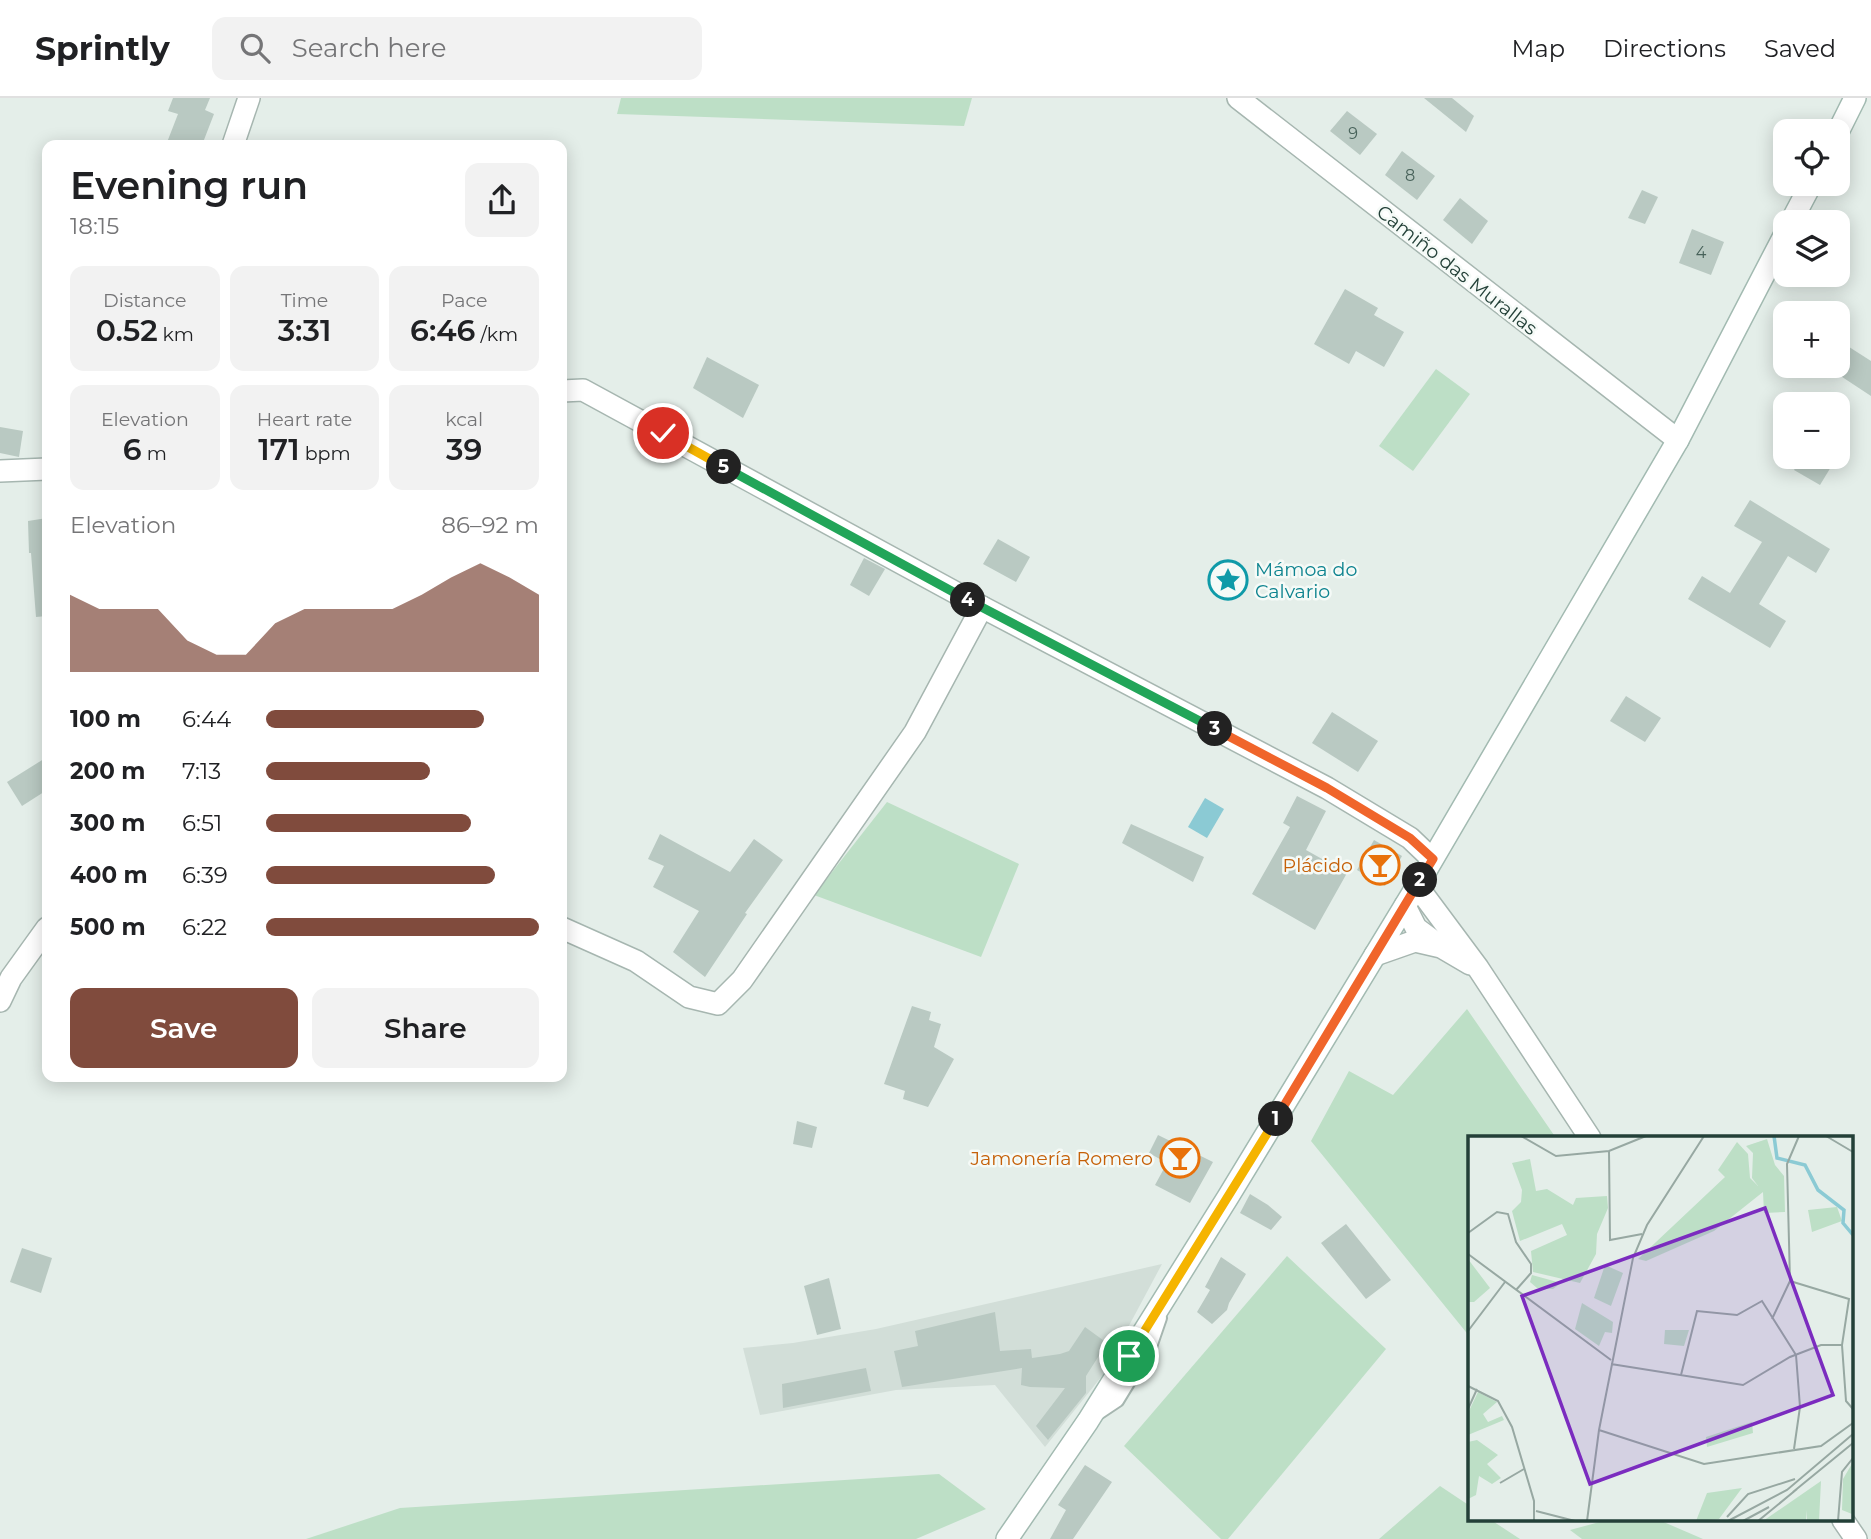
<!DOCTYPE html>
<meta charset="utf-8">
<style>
body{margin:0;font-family:Montserrat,sans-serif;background:#f2f2f2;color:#202124;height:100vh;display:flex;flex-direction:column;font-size:26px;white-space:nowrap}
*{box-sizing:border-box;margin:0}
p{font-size:23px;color:#757577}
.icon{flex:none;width:38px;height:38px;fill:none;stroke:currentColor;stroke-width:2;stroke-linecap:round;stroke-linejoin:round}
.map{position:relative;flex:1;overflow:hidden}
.details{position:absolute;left:42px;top:42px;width:525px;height:942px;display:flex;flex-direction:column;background:#fff;border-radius:14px;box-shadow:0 4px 18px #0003}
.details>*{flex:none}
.tools{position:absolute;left:1773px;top:21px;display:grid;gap:14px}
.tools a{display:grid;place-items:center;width:77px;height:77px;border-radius:14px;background:#fff;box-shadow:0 4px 18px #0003;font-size:35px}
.pin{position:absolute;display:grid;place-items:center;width:60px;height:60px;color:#fff;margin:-30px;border:4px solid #fff;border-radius:50%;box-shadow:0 2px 7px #0007}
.km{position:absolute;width:35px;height:35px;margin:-18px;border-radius:50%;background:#222;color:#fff;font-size:19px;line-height:35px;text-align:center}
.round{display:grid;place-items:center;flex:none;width:74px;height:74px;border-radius:14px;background:#f2f2f2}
.summary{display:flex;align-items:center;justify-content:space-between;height:119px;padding:0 28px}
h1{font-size:38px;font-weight:600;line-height:52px}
.metrics{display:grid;grid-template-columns:repeat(3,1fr);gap:10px;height:119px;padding:7px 28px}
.metrics div{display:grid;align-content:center;border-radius:14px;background:#f2f2f2;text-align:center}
.metrics b{font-size:30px;font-weight:600}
.metrics small{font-size:19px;font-weight:400}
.metrics p{font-size:19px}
.chart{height:196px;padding:14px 28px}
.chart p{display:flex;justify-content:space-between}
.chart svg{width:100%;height:126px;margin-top:7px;fill:#804b3d;opacity:.7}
.cta{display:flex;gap:14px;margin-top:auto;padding:14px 28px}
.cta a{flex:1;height:80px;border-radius:14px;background:#804b3d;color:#fff;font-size:28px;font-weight:600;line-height:80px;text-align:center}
.cta a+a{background:#f2f2f2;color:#202124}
ul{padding:0 28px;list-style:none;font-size:23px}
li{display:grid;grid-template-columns:112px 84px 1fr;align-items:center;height:52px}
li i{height:18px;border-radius:9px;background:#804b3d}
header{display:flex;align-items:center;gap:42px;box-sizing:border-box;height:98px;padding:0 35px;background:#fff;border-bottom:2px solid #e0e0e0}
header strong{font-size:33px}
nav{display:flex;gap:38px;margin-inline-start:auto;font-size:24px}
.search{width:490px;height:63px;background:#f2f2f2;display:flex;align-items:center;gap:18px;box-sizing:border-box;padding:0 24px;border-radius:14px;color:#757577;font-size:26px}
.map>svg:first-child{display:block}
</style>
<header>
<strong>Sprintly</strong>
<div class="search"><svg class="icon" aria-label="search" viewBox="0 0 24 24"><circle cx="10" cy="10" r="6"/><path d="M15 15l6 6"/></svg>Search here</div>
<nav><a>Map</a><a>Directions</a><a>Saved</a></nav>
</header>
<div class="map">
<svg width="1871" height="1441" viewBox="0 0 1871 1441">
<rect width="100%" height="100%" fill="#e4eee9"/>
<!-- built -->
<path fill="#d2ded8" d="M1162,1166l-60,112 -57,71 -50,-62 -99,5 -136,25 -17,-67 50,-5 83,-14z"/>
<!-- green -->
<g fill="#bddfc6">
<path d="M621,0h351l-8,28 -347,-12z"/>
<path d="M1436,271l34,25 -57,77 -34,-25z"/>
<path d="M887,704l132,62 -38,93 -167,-62z"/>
<path d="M1467,911l89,129h-86v199l-159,-196 38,-70 44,24z"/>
<path d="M1287,1158l99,93 -158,190h-7l-97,-93z"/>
<path d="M939,1376l47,35 -70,30h-610l94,-31z"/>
<path d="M1440,1388l30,20v14h21l29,19h-141z"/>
<path d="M1607,1422h52l44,19h-121l-12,-9z"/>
</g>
<!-- water -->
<path fill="#8bcad4" d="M1205,700l19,11 -17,29 -19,-11z"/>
<!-- building -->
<g fill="#b9c9c2">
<path d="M173,0h37l-5,12 9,4 -12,31h-36l12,-31 -10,-3z"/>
<path d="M1424,0h28l22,18 -8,16z"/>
<path d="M1347,13l30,23 -17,21 -30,-24z"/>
<path d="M1402,53l33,25 -18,24 -32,-25z"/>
<path d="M1642,92l16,7 -13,27 -17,-6z"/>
<path d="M1460,100l28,23 -16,23 -29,-24z"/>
<path d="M1692,131l32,13 -13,33 -32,-12z"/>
<path d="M1345,191l33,19 -4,7 30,17 -20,35 -28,-16 -7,13 -35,-20z"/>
<path d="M1846,247l25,16v35l-41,-27 2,-3h6v-8z"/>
<path d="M707,259l52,28 -16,33 -50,-30z"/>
<path d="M0,329l23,4 -4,26 -19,-4z"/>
<path d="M1802,359h35l-17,28 -26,-15z"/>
<path d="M1750,402l80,49 -14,24 -28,-17 -29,48 27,17 -16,27 -82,-49 14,-23 28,17 32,-51 -28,-16z"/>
<path d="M47,420v98l-11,1 -5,-64h-2l-1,-32z"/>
<path d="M998,441l32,18 -14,25 -33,-18z"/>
<path d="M864,460l21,11 -16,27 -19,-11z"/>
<path d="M1626,598l35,22 -16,24 -35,-21z"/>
<path d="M1332,614l46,29 -20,31 -46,-29z"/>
<path d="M47,659v33l-25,16 -15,-24z"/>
<path d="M1297,698l29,15 -20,39 41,23 -32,57 -63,-36 38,-67 -7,-4z"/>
<path d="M1131,726l73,33 -11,25 -71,-39z"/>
<path d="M660,736l70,38 24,-33 29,21 -38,53 2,1 -42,63 -32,-25 26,-41 -46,-24 11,-21 -16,-7z"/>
<path d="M1374,742l28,16 -17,30 -28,-16z"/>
<path d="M912,908l19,6 -2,8 12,4 -7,23 20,12 -26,48 -25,-8 2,-8 -21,-7z"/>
<path d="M797,1023l20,6 -5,21 -19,-4z"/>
<path d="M1158,1037l55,27 -23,41 -35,-18 12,-22 -18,-10z"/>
<path d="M1250,1096l18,11 14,12 -11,13 -31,-17z"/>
<path d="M1346,1126l45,56 -25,19 -45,-56z"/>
<path d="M22,1150l30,10 -11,35 -31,-11z"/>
<path d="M1221,1159l25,17 -17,29 -2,7 -15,14 -15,-12 13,-22 -5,-3z"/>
<path d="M829,1180l12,51 -24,6 -13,-49z"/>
<path d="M995,1214l5,39 31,-2 1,9 28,-4 9,-3 16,-24 22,16 -21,33v17l-38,47 -12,-14 29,-38 -35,-1 -9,-2 1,-17 -120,19 -8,-36 24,-5 -3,-15z"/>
<path d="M866,1270l5,23 -88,17 -1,-24z"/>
<path d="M1085,1367l27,17 -39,57h-23l16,-29 -8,-5z"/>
</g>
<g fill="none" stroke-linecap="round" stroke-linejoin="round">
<!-- lane casing -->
<g stroke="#a6b6b0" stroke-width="14">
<path id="lane" d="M1100,1315l18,-12 33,-54 10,-29"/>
</g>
<!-- street casing -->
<g stroke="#a6b6b0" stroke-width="24">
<g id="street">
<path d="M1238,0l440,342"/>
<path d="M233,47l16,-47"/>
<path d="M562,293l21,-1 399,217 345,181 83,50 22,21"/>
<path d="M0,373l47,-2"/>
<path d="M1417,788l61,82 112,170"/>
<path d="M1405,808l11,22 20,15"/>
<path d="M562,830l74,33 53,36 29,7 24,-24 173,-248 67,-125"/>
<path d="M1375,857l40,-14 26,6 29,17"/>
<path d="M0,903l11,-23 36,-50"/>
<path d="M1843,1422l13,19"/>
</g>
</g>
<!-- secondary casing -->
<g stroke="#a2bab1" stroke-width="24">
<g id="secondary">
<path d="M1838,34l17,-34"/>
<path d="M1791,124l20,-38"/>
<path d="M1007,1441l81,-118 140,-224 189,-311 261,-446 107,-206"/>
</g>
</g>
<!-- lane -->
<use href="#lane" stroke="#fff" stroke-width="10"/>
<!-- street -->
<use href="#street" stroke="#fff" stroke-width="21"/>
<!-- secondary -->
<use href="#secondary" stroke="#fff" stroke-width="21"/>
</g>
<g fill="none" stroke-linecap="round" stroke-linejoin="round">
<!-- split-1 casing -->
<g stroke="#fff" stroke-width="14">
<path id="split-1" d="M1129,1258l147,-237"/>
</g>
<!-- split-2 casing -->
<g stroke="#fff" stroke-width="14">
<path id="split-2" d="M1276,1021l144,-239"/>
</g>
<!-- split-3 casing -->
<g stroke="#fff" stroke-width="14">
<path id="split-3" d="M1215,631l112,59 83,50 23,21 -13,21"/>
</g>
<!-- split-4 casing -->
<g stroke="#fff" stroke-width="14">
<path id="split-4" d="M968,502l247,129"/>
</g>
<!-- split-5 casing -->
<g stroke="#fff" stroke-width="14">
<path id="split-5" d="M724,369l244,133"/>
</g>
<!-- split-6 casing -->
<g stroke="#fff" stroke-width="14">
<path id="split-6" d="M663,335l61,34"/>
</g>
<!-- split-1 -->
<use href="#split-1" stroke="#f5b400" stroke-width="9"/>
<!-- split-2 -->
<use href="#split-2" stroke="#f0652b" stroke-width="9"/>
<!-- split-3 -->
<use href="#split-3" stroke="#f0652b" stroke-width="9"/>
<!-- split-4 -->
<use href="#split-4" stroke="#22a559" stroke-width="9"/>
<!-- split-5 -->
<use href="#split-5" stroke="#22a559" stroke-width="9"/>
<!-- split-6 -->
<use href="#split-6" stroke="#f5b400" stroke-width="9"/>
</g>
<!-- icons -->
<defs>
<g id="sight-ring" transform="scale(2.0125)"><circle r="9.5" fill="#f5faf7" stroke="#0f9aa8" stroke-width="1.5"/><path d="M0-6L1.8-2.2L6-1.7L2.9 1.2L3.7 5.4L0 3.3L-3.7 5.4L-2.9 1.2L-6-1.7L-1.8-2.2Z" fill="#0f9aa8"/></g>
<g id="bar-ring" transform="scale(2.0125)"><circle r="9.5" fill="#f5faf7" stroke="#e8710a" stroke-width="1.5"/><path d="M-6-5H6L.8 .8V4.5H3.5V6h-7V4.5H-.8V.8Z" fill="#e8710a"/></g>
</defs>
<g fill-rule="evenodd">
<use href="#sight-ring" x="1228" y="482"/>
<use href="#bar-ring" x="1380" y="767"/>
<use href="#bar-ring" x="1180" y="1060"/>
</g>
<g text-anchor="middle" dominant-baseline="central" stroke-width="5" stroke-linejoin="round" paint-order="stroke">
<!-- number labels -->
<g font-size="16" fill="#48625a">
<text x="1353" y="35">9</text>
<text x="1410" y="77">8</text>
<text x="1701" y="154">4</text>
</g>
<!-- street labels -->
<g font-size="19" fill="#234038" stroke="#f5faf7">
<text transform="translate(1457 172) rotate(38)">Camiño das Murallas</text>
</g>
<!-- culture labels -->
<g font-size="19" fill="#0d838f" stroke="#f5faf7" text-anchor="start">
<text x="1255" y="471">Mámoa do<tspan x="1255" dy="22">Calvario</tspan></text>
</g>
<!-- food labels -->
<g font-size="19" fill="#c56008" stroke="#f5faf7" text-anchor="end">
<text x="1353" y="767">Plácido</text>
<text x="1153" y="1060">Jamonería Romero</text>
</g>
</g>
<!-- overview -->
<g transform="translate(1468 1038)">
<rect width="385" height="385" fill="#e4eee9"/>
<path d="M299,3l8,26 9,11 1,36 -21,1 -1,-21 -49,39 -68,30 -8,-2 87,-82 -7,-7 19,-28 11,12 2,24 8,8 -6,-8 1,-25 -7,-7zM62,23l6,32 11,-2 26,16 3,-7 31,-2 1,12 -11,26 -1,20 -16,29 -47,-11 -2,-21 36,-16 -5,-11 -42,17 -8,-30 9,-9 1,-12 -10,-27zM369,71l5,14 -30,11 -4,-22zM0,123l22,29 -16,14h-6zM137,129l18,8 -12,33 -17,-8zM64,139l29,8 -8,6 -16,-1 -7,-6zM114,167l31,19 -1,11 -7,-1 -6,14 -24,-17zM197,194h24l-5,16 -20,-2zM10,256l19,10 -14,12 5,8 14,-6 2,4 -36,15v-22zM284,286l1,11 -46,14 -1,-10zM9,304l21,15 -11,9 14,14 -9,6 -13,-8 -3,19 -8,4v-57zM385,326v59h-2l1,-7 -10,-4 1,-31zM353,345l-2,40h-12l-1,-11v11h-43zM274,352l-23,31 -23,2 11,-28z" fill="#bddfc6"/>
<path fill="none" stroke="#8bcad4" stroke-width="3.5" d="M306,0l3,22 28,7 13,25 26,20 -1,13 10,12"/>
<path fill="none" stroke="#97a8a2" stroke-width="2" d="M53,0l35,20 53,-5 37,-15M358,0l27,16M141,15l1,89 32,-6M0,97l29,-21 11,2 8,28 15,22v9l-15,17M0,118l143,106M322,145l59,18 -7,46 4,56 7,8M304,183l18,-38 -3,-117 12,-28M0,195l37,-49M143,228l132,21 47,-28 31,-12h21M213,239l16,-64 40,4 25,-14 34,54 4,52 -6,42M0,250l30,15 14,26 22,74v20M0,273l9,-20M131,294l105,34 117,-18 32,-23M32,347l24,-14M325,356l60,-49M68,375l39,10M259,381l21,-23 47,-15M119,385l12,-91 34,-172 14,-33 57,-89M260,385l59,-31 66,-56M275,385l26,-14M290,385l39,-32M370,385l4,-49 11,-14"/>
<path fill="#7b2cbf" fill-opacity="0.15" stroke="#7b2cbf" stroke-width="3.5" d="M297,72l68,187 -243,89 -68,-188z"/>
<rect width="385" height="385" fill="none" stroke="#234038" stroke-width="3.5"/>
</g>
</svg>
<div class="tools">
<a><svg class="icon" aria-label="locate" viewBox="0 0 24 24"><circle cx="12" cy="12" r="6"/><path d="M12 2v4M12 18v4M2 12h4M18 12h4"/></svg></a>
<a><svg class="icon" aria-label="layers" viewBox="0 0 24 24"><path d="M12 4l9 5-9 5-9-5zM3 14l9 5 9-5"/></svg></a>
<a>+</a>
<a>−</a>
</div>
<div class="pin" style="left:1129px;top:1258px;background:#1e9e55"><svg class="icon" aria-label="arrive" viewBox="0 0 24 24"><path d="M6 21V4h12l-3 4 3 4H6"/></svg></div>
<div class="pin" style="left:663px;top:335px;background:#d93025"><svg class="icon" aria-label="check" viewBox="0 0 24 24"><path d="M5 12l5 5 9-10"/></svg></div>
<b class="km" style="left:1276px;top:1021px">1</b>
<b class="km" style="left:1420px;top:782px">2</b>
<b class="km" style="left:1215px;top:631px">3</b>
<b class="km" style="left:968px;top:502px">4</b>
<b class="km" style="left:724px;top:369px">5</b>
<section class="details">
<div class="summary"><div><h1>Evening run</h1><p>18:15</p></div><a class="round"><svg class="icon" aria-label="share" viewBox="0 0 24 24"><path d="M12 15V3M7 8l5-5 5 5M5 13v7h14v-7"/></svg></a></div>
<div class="metrics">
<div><p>Distance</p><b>0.52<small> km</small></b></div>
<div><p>Time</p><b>3:31</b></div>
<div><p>Pace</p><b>6:46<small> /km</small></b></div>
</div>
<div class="metrics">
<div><p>Elevation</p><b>6<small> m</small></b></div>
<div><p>Heart rate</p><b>171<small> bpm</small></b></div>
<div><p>kcal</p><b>39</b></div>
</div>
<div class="chart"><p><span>Elevation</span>86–92 m</p>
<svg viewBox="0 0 160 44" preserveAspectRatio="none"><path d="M0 44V17L10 22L20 22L30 22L40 33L50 38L60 38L70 27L80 22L90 22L100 22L110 22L120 17L130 11L140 6L150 11L160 17V44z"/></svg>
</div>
<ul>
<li><b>100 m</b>6:44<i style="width:80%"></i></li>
<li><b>200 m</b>7:13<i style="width:60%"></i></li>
<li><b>300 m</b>6:51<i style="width:75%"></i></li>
<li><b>400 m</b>6:39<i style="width:84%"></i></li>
<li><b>500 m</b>6:22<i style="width:100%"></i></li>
</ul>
<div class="cta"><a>Save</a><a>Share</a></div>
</section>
</div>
